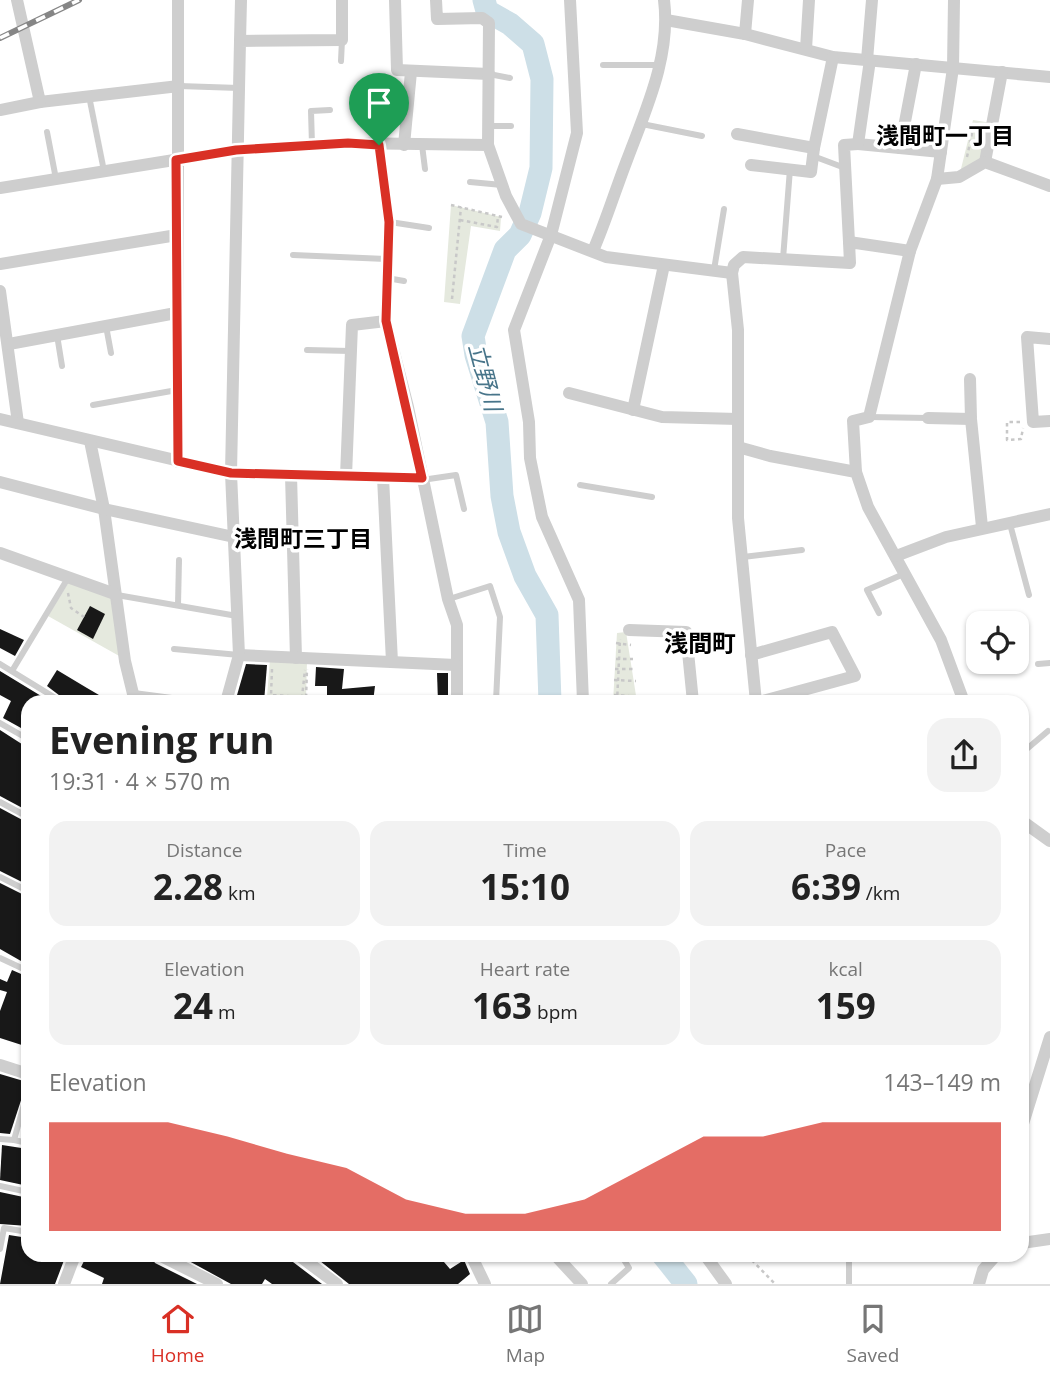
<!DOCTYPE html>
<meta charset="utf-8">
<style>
body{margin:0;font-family:"Open Sans","Noto Sans JP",sans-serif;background:#f2f2f2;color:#222;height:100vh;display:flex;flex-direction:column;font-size:26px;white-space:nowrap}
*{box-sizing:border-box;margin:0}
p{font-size:23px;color:#767676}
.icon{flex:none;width:38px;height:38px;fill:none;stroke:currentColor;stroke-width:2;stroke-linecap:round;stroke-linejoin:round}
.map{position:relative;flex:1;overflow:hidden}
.details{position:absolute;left:21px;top:695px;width:1008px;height:567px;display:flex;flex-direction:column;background:#fff;border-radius:21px;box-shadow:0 2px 5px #0004}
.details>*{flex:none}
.controls{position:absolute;left:966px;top:611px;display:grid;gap:14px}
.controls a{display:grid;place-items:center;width:63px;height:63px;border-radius:14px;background:#fff;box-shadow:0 2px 5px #0004;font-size:35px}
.pin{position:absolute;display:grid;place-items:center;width:60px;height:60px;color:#fff;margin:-72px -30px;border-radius:50% 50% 50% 0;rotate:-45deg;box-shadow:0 0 7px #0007}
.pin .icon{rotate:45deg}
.round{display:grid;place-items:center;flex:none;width:74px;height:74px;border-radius:21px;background:#f2f2f2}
.headline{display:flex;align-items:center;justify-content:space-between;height:119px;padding:0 28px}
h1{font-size:38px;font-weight:700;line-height:52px}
.figures{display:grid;grid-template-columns:repeat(3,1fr);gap:10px;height:119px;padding:7px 28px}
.figures div{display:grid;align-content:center;border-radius:18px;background:#f2f2f2;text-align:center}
.figures b{font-size:35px;font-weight:700}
.figures small{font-size:19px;font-weight:400}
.figures p{font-size:19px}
.chart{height:196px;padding:14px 28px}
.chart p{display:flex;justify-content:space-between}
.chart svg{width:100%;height:126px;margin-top:7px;fill:#d93025;opacity:.7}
.tab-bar{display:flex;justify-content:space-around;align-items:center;height:98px;border-top:2px solid #e0e0e0;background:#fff;font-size:19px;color:#767676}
.tab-bar a{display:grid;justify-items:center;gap:4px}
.tab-bar .selected{color:#d93025}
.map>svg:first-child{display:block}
</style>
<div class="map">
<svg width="1050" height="1284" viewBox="0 0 1050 1284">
<rect width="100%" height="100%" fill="#fff"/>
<!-- green -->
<g fill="#e5e9de">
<path d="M973,120l19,3 -7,39 -26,15z"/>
<path d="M451,205l50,12 -1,14 -29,-5 -11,78 -16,-2z"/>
<path d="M70,580l41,17 10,60 -73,-41z"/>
<path d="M626,632l11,70h-24l4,-69z"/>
<path d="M270,659l37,2 -1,38 -39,-2z"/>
</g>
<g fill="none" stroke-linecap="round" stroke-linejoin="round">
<!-- river -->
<g stroke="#cddfe7" stroke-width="23">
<path d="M484,0l3,11 23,13 23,20 9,35 -1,89 -11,45 -10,22 -15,15 -32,86 3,19 21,67 5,74 7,36 16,44 22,39 3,87"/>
<path d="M663,1255l23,29"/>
</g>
</g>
<!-- building -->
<g fill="#181818">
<path d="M90,606l15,8 -12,25 -16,-9z"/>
<path d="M0,629l24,11 -9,16 -15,-8z"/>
<path d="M246,664l21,1 -3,37h-29z"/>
<path d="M316,667l28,2 -2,20 33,-3 -2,16h-46v-16h-12z"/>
<path d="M57,670l30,18 24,14h-43l-21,-16z"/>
<path d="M0,671l51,31h-23v13l-7,13 -18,-10 8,-17 -11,-6z"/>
<path d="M437,673h11v29h-10z"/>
<path d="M0,730l28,18v63l-28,-15z"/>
<path d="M0,808l28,15v62l-28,-14z"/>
<path d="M0,883l28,14v68l-28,-16z"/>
<path d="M12,970l16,7v70l-28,-9v-27l7,-19 -7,-2v-11l7,3z"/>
<path d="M0,1074l27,8 -17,52 -10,-1z"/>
<path d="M2,1145l26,4v37l-28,-6z"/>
<path d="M0,1192l28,6v28l-28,-2z"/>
<path d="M9,1235l19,3v17h38l-11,29h-55z"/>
<path d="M87,1255h63l5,8 42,21h-95l2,-6 -23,-11z"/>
<path d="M178,1255h111l4,7 29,22h-50l-7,-5 -3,5h-31z"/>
<path d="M317,1255h121l12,14 14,-9 6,14 -12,10h-109l-34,-27z"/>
</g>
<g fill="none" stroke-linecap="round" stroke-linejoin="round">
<!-- path -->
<g stroke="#c8c8c8" stroke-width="2.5" stroke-dasharray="3.5 3.5" stroke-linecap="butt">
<path d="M967,157l7,-33h5"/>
<path d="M451,205l51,12"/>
<path d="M460,220l37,7 1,-11"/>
<path d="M452,299l9,-92"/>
<path d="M1020,422h-13v18l14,-1 2,-11"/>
<path d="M68,593l3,15 13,9"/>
<path d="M616,643l15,2"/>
<path d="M616,659h17"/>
<path d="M272,669l-1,26 31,2 3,-27"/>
<path d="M615,669h20"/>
<path d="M614,680l22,1"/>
<path d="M614,695l25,2"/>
<path d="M283,702l1,-4 22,1 1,-30"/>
<path d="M617,702l3,-63"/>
<path d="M747,1255l28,29"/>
</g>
<!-- lane -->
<g stroke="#cecece" stroke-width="6">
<path d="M341,61l1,-21"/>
<path d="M603,65h57"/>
<path d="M489,74l21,4"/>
<path d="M179,86l60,2"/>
<path d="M89,96l15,75"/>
<path d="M642,124l60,12"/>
<path d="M489,126h22"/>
<path d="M47,132l9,47"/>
<path d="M379,144l1,-40"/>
<path d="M312,145l-1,-34 19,-1"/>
<path d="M422,145l3,24"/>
<path d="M813,156l32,12"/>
<path d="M470,182l32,3"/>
<path d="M390,222l39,6"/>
<path d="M293,255l93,4"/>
<path d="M783,259l7,-90"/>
<path d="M714,270l10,-61"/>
<path d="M387,278l17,3"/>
<path d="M106,326l5,27"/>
<path d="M57,335l5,31"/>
<path d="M307,350l43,1"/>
<path d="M93,405l84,-15"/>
<path d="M869,417l59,1"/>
<path d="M422,480l34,-5 8,34"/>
<path d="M580,485l72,12"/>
<path d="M1010,524l19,71"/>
<path d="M743,557l59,-7"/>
<path d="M117,595l120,21"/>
<path d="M449,599l41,-13 10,31 -4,84 -9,1"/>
<path d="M178,605l1,-45"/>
<path d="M879,613l-12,-23 39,-17"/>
<path d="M174,649l65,6"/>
<path d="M0,664l62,38"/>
<path d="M1038,664l12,-1"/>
<path d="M12,671l56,-93"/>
<path d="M134,693l68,9"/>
<path d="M1012,702l2,-2"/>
<path d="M0,723l28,16"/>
<path d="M1022,753l26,-22"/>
<path d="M0,802l28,15"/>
<path d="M0,877l28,14"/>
<path d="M0,958l28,13"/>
<path d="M0,1139l14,1 14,-50"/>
<path d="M14,1140l14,3"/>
<path d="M0,1186l28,6"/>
<path d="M0,1249l4,-21 24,4"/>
<path d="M845,1255l4,3v26"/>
<path d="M611,1284l18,-16 -8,-13"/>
</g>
<!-- street -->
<g stroke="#cecece" stroke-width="12">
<path d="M17,0l23,102 139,-16"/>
<path d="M395,0l2,70 92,4"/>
<path d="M436,0l1,19 45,-1 7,5 -1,122"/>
<path d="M570,0l7,133 -26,102 -37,95 15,92 1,36 12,59 37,83 4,102"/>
<path d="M666,20l79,14 88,23 217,20"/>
<path d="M745,34l3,-34"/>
<path d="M240,41l1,-41"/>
<path d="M806,49l3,-49"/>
<path d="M867,60l5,-60"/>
<path d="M870,60l-12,84 83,8"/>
<path d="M0,110l40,-8"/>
<path d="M737,134l77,14 19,-91"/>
<path d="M379,145l10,77 -3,99 22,86 40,192 9,26v77"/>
<path d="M404,145l7,-73"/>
<path d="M900,148l16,-84"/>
<path d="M985,162l17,-90"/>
<path d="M751,165l60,7 3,-24"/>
<path d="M937,179l22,-2 26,-15 65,24"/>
<path d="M0,188l236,-38 112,-7 140,2 18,51 15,28 85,33 126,16"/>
<path d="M849,242l-5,-97 14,-1"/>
<path d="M593,251c13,-30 22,-60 34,-91 19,-51 44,-104 37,-160"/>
<path d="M0,264l177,-29"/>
<path d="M0,291l18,132"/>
<path d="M1050,339l-23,-2 6,85 17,-1"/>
<path d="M9,344l167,-31"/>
<path d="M970,379l1,40 11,108"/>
<path d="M569,393l93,24 76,2"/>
<path d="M633,410l31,-145"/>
<path d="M928,418l43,1"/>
<path d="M0,419l231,54 191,5"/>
<path d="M90,441l14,68 21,152 10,41"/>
<path d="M738,447l32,9 86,16 12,35 73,133 23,62"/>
<path d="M178,462v-462"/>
<path d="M856,472l-3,-51 16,-4 41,-166 27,-72 16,-111 1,-68"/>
<path d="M291,475l5,183"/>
<path d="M346,476l6,-151 34,-4"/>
<path d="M383,477l9,185"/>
<path d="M0,482l104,27 130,28"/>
<path d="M0,553l115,41"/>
<path d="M896,556l50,-19 104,-23"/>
<path d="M629,630l57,2 7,70"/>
<path d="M239,655l217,10"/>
<path d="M751,655l81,-23 23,44 -96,26"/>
<path d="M226,702l13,-47 -8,-182 9,-432 102,-1v-40"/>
<path d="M756,702l-18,-184v-188l-6,-57 2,-8 9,-8 107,6 -1,-21 61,9"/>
<path d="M1022,821l28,20"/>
<path d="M0,1065l28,9"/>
<path d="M1022,1127l28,-90"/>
<path d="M1022,1243l28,-4"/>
<path d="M159,1255l58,29"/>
<path d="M298,1255l39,29"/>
<path d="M471,1255l14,29"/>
<path d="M555,1255l27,29"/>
<path d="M705,1255l21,29"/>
<path d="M64,1284l11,-29"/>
<path d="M979,1284l4,-14 13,-15"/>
</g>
<!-- rail casing -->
<g stroke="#868686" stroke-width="6">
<path id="rail" d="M0,38l79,-38"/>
</g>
<!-- rail -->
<use href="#rail" stroke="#fff" stroke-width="3.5" stroke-dasharray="10" stroke-linecap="butt"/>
</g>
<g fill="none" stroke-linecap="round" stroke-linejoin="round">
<!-- route casing -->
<g stroke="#fff" stroke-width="14">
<path id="route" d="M348,143l31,2 10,77 -3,99 36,157 -191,-5 -53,-12 -2,-301 60,-10z"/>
</g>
<!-- route -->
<use href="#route" stroke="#d93025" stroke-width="9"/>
</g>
<g text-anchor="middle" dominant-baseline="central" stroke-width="7" stroke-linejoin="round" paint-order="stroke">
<!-- neighbourhood labels -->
<g font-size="23" font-weight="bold" fill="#000" stroke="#fff">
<text x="945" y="135">浅間町一丁目</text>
<text x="303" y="538">浅間町三丁目</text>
</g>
<!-- water labels -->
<g font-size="23" font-style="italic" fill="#48758a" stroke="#fff">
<text transform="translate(486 377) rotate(75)">立野川</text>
</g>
<!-- quarter labels -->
<g font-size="24" font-weight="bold" fill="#000" stroke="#fff">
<text x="700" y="642">浅間町</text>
</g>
</g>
</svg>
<div class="controls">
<a><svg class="icon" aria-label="locate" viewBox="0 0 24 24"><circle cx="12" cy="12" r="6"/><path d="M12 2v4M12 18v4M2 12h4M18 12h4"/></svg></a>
</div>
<div class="pin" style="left:379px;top:145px;background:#1e9e55"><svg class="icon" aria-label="arrive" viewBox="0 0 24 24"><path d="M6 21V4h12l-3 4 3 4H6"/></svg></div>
<section class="details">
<div class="headline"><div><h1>Evening run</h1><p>19:31 · 4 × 570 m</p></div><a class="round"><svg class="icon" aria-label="share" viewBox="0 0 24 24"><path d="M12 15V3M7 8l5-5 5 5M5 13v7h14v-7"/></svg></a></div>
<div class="figures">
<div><p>Distance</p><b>2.28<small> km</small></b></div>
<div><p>Time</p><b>15:10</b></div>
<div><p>Pace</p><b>6:39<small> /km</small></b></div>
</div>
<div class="figures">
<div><p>Elevation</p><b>24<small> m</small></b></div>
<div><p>Heart rate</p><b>163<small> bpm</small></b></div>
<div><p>kcal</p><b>159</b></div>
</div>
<div class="chart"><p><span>Elevation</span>143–149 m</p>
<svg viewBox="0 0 160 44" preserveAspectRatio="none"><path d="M0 44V6L10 6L20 6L30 11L40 17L50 22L60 33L70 38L80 38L90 33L100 22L110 11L120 11L130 6L140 6L150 6L160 6V44z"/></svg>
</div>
</section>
</div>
<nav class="tab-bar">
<a class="selected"><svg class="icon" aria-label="home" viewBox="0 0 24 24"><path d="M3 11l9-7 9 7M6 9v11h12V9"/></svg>Home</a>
<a><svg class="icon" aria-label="map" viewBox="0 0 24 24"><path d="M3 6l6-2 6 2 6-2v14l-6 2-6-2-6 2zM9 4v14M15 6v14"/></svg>Map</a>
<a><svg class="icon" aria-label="saved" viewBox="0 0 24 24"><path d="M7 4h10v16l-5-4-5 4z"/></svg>Saved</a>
</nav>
